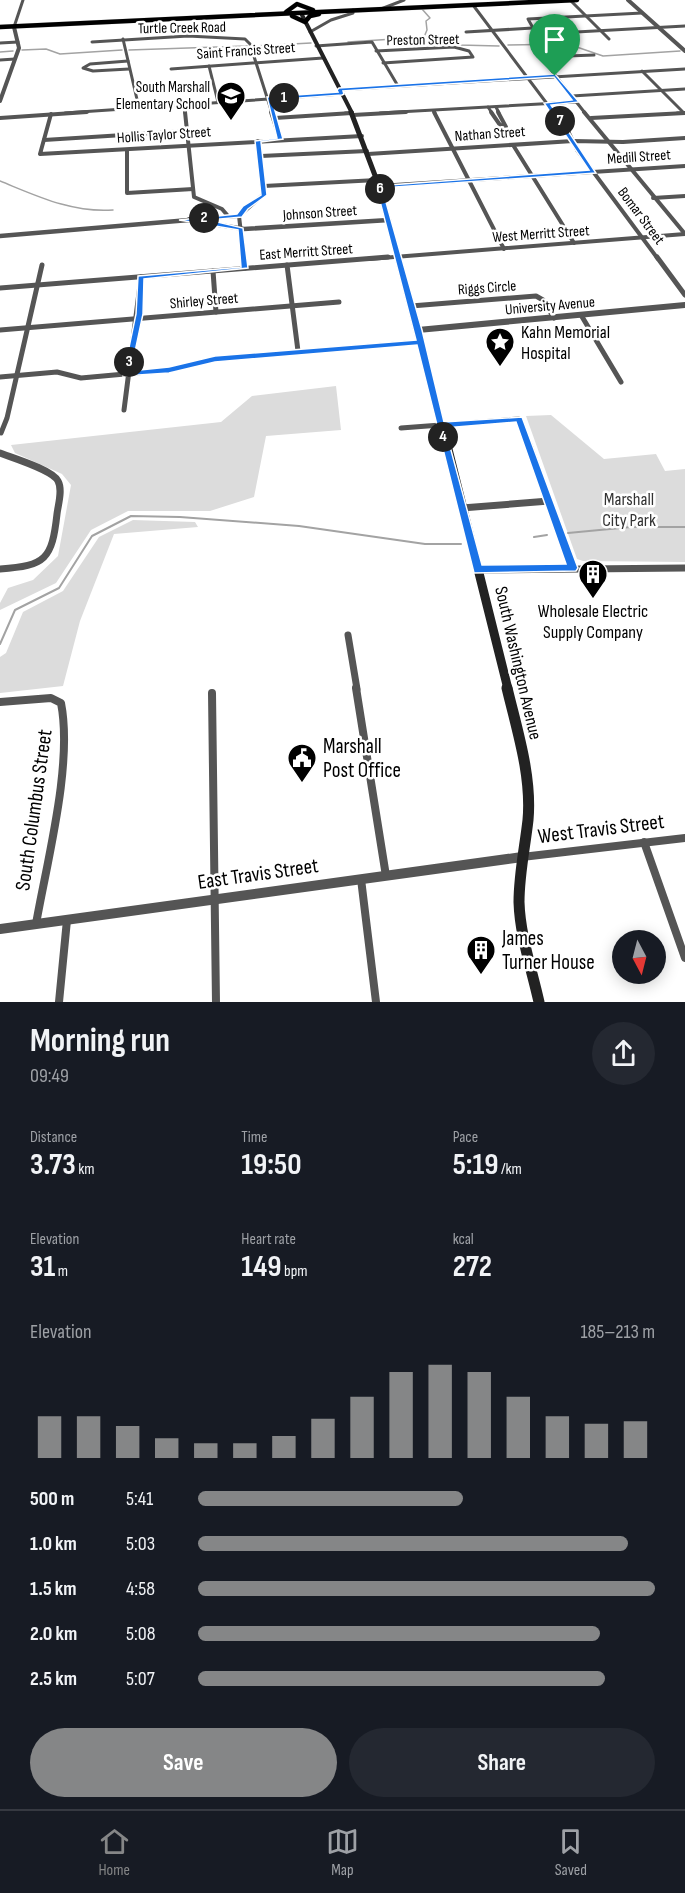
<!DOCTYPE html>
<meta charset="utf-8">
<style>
body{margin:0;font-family:"Sofia Sans Condensed",sans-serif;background:#242831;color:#f1f3f6;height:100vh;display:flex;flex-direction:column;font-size:22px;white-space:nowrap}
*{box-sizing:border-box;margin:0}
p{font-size:20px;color:#9ea1a6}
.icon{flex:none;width:33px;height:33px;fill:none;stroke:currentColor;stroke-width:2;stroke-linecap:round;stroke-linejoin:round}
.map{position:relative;height:1002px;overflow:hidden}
.panel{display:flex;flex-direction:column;background:#171b24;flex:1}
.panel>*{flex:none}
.needle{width:39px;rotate:173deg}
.fabs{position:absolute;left:612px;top:930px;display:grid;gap:12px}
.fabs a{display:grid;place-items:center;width:54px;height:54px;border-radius:50%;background:#171b24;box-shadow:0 3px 15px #0003;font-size:30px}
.pin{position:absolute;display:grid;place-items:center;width:51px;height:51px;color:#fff;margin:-62px -26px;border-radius:50% 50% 50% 0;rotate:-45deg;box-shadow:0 0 6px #0007}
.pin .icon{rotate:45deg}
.km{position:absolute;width:30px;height:30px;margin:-15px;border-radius:50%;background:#222;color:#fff;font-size:16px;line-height:30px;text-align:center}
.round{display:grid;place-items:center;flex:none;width:63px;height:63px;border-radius:32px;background:#242831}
.summary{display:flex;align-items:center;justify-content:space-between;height:102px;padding:0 30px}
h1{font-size:33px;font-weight:700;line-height:45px}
.figures{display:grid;grid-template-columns:repeat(3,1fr);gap:9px;height:102px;padding:6px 30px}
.figures div{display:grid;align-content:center}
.figures b{font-size:30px;font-weight:700}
.figures small{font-size:16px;font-weight:400}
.figures p{font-size:16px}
.chart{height:168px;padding:12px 30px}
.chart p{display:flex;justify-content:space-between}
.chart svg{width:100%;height:108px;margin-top:6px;stroke:#858687;stroke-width:6}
.button{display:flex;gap:12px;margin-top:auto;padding:12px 30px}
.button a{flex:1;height:69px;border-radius:36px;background:#858687;color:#fff;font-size:24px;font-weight:700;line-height:69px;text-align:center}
.button a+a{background:#242831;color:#f1f3f6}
ul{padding:0 30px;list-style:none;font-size:20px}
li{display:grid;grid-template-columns:96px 72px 1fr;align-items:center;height:45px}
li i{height:15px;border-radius:8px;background:#858687}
.tabs{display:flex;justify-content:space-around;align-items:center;height:84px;border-top:2px solid #363941;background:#171b24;font-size:16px;color:#9ea1a6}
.tabs a{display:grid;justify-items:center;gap:3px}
.tabs .active{color:#858687}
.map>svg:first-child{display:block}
</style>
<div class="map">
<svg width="685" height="1002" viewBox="0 0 685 1002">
<rect width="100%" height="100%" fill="#fff"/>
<!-- green -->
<g fill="#dcdcdc">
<path d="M336,386l5,44 -75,6 -12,61 -44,14h-82l-37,19 -35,53 -56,27v-7l8,-15 25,-8 25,-24 13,-71 -9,-11 -47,-21 -4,-8 210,-23 31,-26z"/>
<path d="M551,415l53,44 52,-5 9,17 20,-2v93l-102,-1 -6,-2 -51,-143z"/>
<path d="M133,520l62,2 3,5 -84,7 -34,87 -17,65 -63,7v-36l6,-4 17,-41 40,-21 36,-54z"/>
</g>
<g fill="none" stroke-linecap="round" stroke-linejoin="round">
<!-- stream-far1 -->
<g stroke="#a3a3a3" stroke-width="1.5">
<path d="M424,37l14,-2 21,10 40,1"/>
<path d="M348,42l76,-5 3,-7 -1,-9 4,-3 -8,-9"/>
<path d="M508,45l60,-1 35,12 77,-5"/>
<path d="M253,46l58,-3"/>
<path d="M22,50l24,-1 14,5 62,-4"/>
<path d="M129,50l118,-4"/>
<path d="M0,52l13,-1"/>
<path d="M0,181c37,15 72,32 113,29"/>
</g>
<!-- stream -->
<g stroke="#a3a3a3" stroke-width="2">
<path d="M568,533l63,-6h54"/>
<path d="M534,537l13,-2"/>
<path d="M0,644l15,-34 44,-22 33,-52 39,-20 49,1 119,9 126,18h36"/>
</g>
<!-- primary casing -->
<g stroke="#dbdbdb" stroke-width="5">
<g id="primary">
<path d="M286,12l11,-8 16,6"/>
<path d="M292,16l13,6 5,-6 9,-2"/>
<path d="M0,27l577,-27"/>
</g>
</g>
<!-- minor-far4 -->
<g stroke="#555" stroke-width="3">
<path d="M570,0l39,39"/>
<path d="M473,5l81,108"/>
<path d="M381,9l23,-9"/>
<path d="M14,27l9,-27"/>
<path d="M310,32l21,-12 22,-7v-3"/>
<path d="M466,32l67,-4"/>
<path d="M540,34l145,-8"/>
<path d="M542,36l-9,-8 -5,-9 114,-6"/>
<path d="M123,39l16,69"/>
<path d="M92,42l96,-6 57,3 5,5 22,69"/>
<path d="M0,43l18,-1"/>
<path d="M316,46l56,-4 26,44"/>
<path d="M376,51l78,-4 15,4 4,6 -90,6"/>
<path d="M541,57l44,56"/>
<path d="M541,57l53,-2"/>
<path d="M0,60l15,-1"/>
<path d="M128,61l-38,3 -7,4 10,3 36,-2"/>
<path d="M209,66l9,36"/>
<path d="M171,69l152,-11"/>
<path d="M642,71l42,42"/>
<path d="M339,90l346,-21"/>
<path d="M572,96l113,-7"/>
<path d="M184,104l1,9"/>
<path d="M488,107l4,6"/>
<path d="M496,107l3,6"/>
<path d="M434,111l1,2"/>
<path d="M65,113l277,-19"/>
<path d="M345,113h7"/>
<path d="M380,113l196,-11"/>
<path d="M677,113h8"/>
</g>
<!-- minor-far3 -->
<g stroke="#555" stroke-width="4">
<path d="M185,112l9,85 28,12 6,7"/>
<path d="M271,112l9,27"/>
<path d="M434,112l70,137"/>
<path d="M491,112l9,13 6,2 -8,-15"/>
<path d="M553,112l16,21 8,17 81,109"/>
<path d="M584,112l101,122"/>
<path d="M51,114l-11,40 322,-18"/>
<path d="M353,115l53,-3"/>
<path d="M0,118l87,-6"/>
<path d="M275,118l77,-5"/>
<path d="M591,118l94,-5"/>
<path d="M44,140l143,-9"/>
<path d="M513,145l61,98"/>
<path d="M127,150v43l66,-4"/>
<path d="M368,154l205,-13 50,1 62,-4"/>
<path d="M261,156l106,-5"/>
<path d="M264,186l113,-6"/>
<path d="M379,186l306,-20"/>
<path d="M653,198l32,-2"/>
<path d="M239,216l26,-23 -7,-52"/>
<path d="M239,216l5,43"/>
<path d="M189,219l50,-3"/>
<path d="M369,259l316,-25"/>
</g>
<!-- minor-far2 -->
<g stroke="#555" stroke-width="5">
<path d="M244,257l1,11"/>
<path d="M657,257l28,38"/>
<path d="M287,265l11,86"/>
<path d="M213,271l3,41"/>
<path d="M0,288l388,-31"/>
<path d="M411,306l125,-10 7,4 11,18"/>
<path d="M581,315l40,67"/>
<path d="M0,330l339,-28"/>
<path d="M0,377l57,-5 24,6 88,-8 46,-11 206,-17"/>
<path d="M124,410l17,-133"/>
<path d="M401,428l118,-9 10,28"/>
<path d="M1,433l6,-15 35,-153"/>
</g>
<!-- minor-far1 -->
<g stroke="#555" stroke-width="7">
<path d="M529,445l44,123"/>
<path d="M0,453c13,5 53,17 58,28 5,9 0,24 -1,33 -5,45 -11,52 -57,55"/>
<path d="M462,508l87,-7"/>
<path d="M478,570l207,-2"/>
<path d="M348,635l9,54"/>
</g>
<!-- minor -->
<g stroke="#555" stroke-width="8">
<path d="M356,688l30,188"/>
<path d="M212,693l4,309"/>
<path d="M0,702l51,-4 10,5c12,61 -14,158 -25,221"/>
<path d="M644,842l41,116"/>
<path d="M522,857l163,-19"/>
<path d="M361,879l15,123"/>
<path d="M59,1002l8,-82"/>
</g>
<!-- tertiary-far3 -->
<g stroke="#555" stroke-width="4">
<path d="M628,0l57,51"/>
<path d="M0,101l19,-53 -5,-21"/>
</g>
<!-- tertiary-far2 -->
<path stroke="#555" stroke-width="4.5" d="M0,236l189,-16 55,9 145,-9"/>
<!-- tertiary-far1 -->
<path stroke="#555" stroke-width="6" d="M418,330l267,-25"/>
<!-- tertiary -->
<path stroke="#555" stroke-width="10" d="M0,929l522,-72"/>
<!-- secondary-far4 -->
<path stroke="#222" stroke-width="4" d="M301,13l51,100"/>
<!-- secondary-far3 -->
<path stroke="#222" stroke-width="5" d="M351,112l28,74 20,73"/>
<!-- secondary-far2 -->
<path stroke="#222" stroke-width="7" d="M398,257l49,190"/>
<!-- secondary-far1 -->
<path stroke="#222" stroke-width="9" d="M447,445l61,244"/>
<!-- secondary -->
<path stroke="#222" stroke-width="11" d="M507,688c10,42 25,88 21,132 -3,27 -9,54 -9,82 1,34 13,68 20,100"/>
<!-- primary -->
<use href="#primary" stroke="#000" stroke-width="4.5"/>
</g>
<!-- route -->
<path fill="#1a73e8" stroke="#fff" stroke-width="1.5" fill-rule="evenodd" d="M555,74l24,28 -28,3 45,68 -214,15 40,142 22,92 78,-5 56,151 -2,3 -102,2 -57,-228 -202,17 -46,11 -46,3 13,-62 2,-38 103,-9 -3,-37 -59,-10 58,-6 6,-8 18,-11 -6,-54 22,-3 -10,-41 71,-5 -1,-2 2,-2zM554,77l18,23 -28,3 45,67 -213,16 40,154 -201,16 -46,11 -38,4 12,-57 1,-35 104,-11 -5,-40 -34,-8 33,-3 6,-8 19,-14 -6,-53 22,-3 -11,-39 70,-5 2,-1 -1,-3zM516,422l50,142 -84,1 -37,-137z"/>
<!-- icons -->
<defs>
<g id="school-pin" transform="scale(1.5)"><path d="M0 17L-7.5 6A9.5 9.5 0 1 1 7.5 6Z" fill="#000" stroke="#fff"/><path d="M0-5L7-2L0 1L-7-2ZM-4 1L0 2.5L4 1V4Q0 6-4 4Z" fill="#fff"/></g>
<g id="sight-pin" transform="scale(1.5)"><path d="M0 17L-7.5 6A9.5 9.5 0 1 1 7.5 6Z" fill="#000" stroke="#fff"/><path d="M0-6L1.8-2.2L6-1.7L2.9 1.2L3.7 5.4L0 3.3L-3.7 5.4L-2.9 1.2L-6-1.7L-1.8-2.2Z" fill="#fff"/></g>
<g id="building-pin" transform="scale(1.5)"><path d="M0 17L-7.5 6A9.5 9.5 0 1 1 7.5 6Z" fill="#000" stroke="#fff"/><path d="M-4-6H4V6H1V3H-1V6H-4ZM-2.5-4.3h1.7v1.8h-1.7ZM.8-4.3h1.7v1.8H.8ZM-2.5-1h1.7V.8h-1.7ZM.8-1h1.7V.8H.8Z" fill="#fff"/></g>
<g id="civic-pin" transform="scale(1.5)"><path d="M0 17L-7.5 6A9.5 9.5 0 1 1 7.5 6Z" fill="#000" stroke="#fff"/><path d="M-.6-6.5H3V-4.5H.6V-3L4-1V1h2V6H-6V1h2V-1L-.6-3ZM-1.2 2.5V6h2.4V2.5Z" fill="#fff"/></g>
</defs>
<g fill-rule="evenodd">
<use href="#school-pin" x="231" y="96"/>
<use href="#sight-pin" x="500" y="342"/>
<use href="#building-pin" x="593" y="574"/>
<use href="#civic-pin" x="302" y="758"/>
<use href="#building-pin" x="481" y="950"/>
</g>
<g text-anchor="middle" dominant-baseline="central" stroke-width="5" stroke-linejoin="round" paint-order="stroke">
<!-- far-street labels -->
<g font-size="15" fill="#000" stroke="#fff">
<text transform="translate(182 28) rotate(-1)">Turtle Creek Road</text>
<text transform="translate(423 40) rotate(-1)">Preston Street</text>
<text transform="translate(246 51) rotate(-4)">Saint Francis Street</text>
<text transform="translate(490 134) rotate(-4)">Nathan Street</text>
<text transform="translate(164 135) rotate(-4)">Hollis Taylor Street</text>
<text transform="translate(639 157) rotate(-4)">Medill Street</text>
<text transform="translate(320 213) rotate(-4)">Johnson Street</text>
<text transform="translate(641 216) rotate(53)">Bomar Street</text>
<text transform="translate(541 234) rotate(-4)">West Merritt Street</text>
<text transform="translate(306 252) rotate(-4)">East Merritt Street</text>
<text transform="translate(487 288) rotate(-4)">Riggs Circle</text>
<text transform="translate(204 301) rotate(-5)">Shirley Street</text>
<text transform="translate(550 306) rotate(-5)">University Avenue</text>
</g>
<!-- far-poi labels -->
<g font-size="15" fill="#000" stroke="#fff" text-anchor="end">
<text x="210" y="87">South Marshall<tspan x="210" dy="17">Elementary School</tspan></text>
</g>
<!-- poi labels -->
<g font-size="18" fill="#000" stroke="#fff" text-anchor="start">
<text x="521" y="332">Kahn Memorial<tspan x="521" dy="21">Hospital</tspan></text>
<text x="593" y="611" text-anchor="middle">Wholesale Electric<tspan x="593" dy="21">Supply Company</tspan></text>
</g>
<!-- park labels -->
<g font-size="18" fill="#333" stroke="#fff">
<text x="629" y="499">Marshall<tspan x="629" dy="21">City Park</tspan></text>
</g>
<!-- street labels -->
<g font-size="18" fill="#000" stroke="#fff">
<text transform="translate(518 663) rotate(77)">South Washington Avenue</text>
</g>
<!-- near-poi labels -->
<g font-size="21" fill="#000" stroke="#fff" text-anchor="start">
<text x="323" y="746">Marshall<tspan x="323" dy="24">Post Office</tspan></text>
<text x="502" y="938">James<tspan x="502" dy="24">Turner House</tspan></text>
</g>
<!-- near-street labels -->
<g font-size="21" fill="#000" stroke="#fff">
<text transform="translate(34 810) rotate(-82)">South Columbus Street</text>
<text transform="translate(601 829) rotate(-7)">West Travis Street</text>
<text transform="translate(258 874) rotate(-8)">East Travis Street</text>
</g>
</g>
</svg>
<div class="fabs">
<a><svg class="needle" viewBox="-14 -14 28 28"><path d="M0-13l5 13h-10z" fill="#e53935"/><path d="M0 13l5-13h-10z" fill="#9ea1a6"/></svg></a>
</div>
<div class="pin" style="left:555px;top:76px;background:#1e9e55"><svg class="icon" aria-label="arrive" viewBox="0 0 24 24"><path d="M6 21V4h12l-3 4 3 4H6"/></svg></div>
<b class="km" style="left:284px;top:98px">1</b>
<b class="km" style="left:204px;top:218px">2</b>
<b class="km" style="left:129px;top:362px">3</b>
<b class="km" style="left:443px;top:437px">4</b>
<b class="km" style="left:380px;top:189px">6</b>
<b class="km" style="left:560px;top:121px">7</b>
</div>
<section class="panel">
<div class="summary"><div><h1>Morning run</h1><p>09:49</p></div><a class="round"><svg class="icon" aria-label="share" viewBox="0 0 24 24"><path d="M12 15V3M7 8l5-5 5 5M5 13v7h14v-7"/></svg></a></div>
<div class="figures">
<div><p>Distance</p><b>3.73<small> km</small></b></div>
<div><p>Time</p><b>19:50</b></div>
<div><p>Pace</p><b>5:19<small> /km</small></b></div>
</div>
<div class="figures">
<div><p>Elevation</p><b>31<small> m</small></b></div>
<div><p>Heart rate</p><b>149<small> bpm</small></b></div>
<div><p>kcal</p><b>272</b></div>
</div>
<div class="chart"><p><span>Elevation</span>185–213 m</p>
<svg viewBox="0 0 160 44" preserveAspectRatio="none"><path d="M5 44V27M15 44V27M25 44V31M35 44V36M45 44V38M55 44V38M65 44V35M75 44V28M85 44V19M95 44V9M105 44V6M115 44V9M125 44V19M135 44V27M145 44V30M155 44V29"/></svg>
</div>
<ul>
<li><b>500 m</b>5:41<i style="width:58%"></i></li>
<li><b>1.0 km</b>5:03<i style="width:94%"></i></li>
<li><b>1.5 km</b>4:58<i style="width:100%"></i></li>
<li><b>2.0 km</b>5:08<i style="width:88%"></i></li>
<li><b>2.5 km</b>5:07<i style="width:89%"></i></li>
</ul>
<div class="button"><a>Save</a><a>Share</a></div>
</section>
<nav class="tabs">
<a class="active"><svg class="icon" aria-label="home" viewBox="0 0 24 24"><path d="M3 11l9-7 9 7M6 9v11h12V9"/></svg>Home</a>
<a><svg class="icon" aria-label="map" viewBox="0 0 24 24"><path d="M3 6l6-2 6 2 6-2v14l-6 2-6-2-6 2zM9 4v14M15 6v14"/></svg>Map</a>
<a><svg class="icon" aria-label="saved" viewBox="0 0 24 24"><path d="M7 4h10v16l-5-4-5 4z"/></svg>Saved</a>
</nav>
